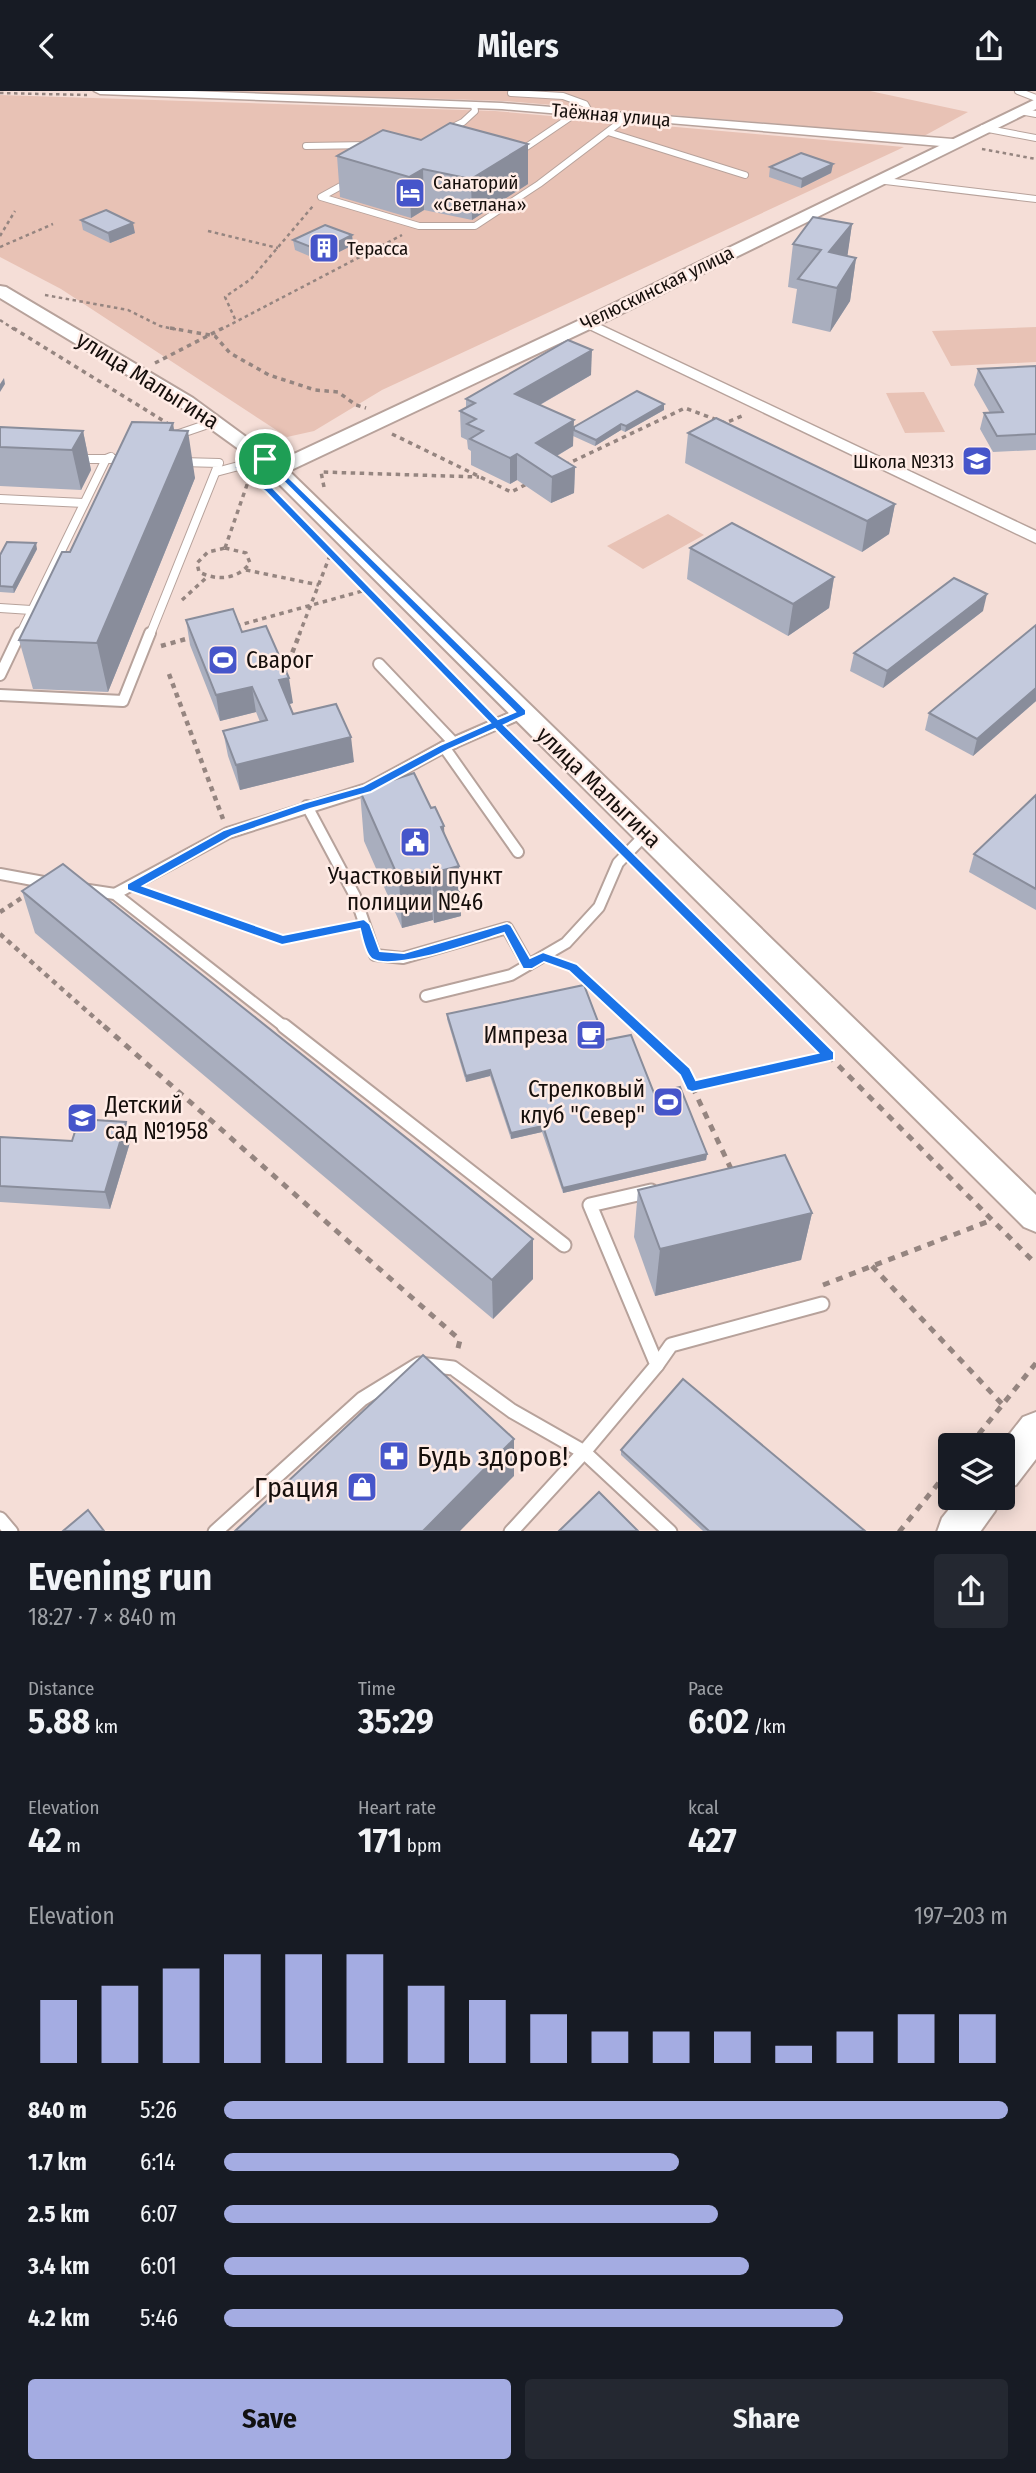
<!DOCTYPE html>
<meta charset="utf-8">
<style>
body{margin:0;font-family:"Fira Sans Condensed",sans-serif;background:#242831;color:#f1f3f6;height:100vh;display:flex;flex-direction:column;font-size:26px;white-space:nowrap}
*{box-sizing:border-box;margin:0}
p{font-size:23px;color:#9ea1a6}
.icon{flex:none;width:38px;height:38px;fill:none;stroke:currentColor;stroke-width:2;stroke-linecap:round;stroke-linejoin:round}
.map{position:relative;height:1440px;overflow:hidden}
.sheet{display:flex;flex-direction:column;background:#171b24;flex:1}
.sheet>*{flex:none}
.controls{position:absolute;left:938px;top:1342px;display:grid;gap:14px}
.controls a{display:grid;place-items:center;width:77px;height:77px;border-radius:7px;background:#171b24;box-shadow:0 4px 18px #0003;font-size:35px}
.pin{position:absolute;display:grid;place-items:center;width:60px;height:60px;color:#fff;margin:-30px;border:4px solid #fff;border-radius:50%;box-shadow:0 2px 7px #0007}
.round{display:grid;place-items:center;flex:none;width:74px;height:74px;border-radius:7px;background:#242831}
.overview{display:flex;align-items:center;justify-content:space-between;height:119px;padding:0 28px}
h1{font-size:38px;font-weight:700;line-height:52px}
.stats{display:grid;grid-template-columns:repeat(3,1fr);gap:10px;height:119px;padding:7px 28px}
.stats div{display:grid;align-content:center}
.stats b{font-size:35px;font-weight:700}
.stats small{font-size:19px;font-weight:400}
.stats p{font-size:19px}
.chart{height:196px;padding:14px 28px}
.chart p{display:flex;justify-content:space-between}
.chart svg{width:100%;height:126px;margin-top:7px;stroke:#a4ace2;stroke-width:6}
.cta{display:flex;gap:14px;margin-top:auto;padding:14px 28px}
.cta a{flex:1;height:80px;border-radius:7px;background:#a4ace2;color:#111;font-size:28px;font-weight:700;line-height:80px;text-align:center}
.cta a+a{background:#242831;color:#f1f3f6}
ul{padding:0 28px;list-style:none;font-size:23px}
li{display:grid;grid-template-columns:112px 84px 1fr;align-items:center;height:52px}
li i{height:18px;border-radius:9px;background:#a4ace2}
header{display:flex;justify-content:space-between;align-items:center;height:91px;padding:0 28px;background:#171b24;font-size:32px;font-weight:700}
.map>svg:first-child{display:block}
</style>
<header><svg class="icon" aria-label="back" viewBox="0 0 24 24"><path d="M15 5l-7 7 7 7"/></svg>Milers<svg class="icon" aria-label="share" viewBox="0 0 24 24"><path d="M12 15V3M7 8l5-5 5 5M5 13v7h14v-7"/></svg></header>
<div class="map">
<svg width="1036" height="1441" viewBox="0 0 1036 1441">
<rect width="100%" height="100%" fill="#f5ded7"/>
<!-- green -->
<g fill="#e8c2b5">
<path d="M209,0h661l98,21 -44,24 -420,-35z"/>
<path d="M0,4l495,16 409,36 -522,243 -68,41 -27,6 -226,-148 -61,-32z"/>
<path d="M1036,236v35l-85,4 -19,-35z"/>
<path d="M924,301l21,40 -40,1 -19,-40z"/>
<path d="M668,423l36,21 -61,34 -36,-23z"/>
</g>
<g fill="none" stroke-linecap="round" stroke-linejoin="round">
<!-- service-far3 casing -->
<g stroke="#b7a29b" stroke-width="8">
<g id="service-far3">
<path d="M1018,0l18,7"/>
<path d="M511,2l52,3 22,8 5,9"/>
<path d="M1020,20l16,3"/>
<path d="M983,37l53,10"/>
<path d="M445,40l18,-9 12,-11 -1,-6"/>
<path d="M608,41l137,43"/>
<path d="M306,55l64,-1"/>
<path d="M516,63l62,-42"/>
<path d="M877,89l159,19"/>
<path d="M350,90l-29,16 98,29h56l64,-42 88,-67"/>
</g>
</g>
<!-- service-far2 casing -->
<g stroke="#b7a29b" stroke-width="10">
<g id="service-far2">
<path d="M176,344l41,-14"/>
<path d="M76,368h51"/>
<path d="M216,381l49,-13"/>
<path d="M0,408l84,4"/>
<path d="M0,517l31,2"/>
<path d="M20,544l86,-176 5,-2"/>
<path d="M150,544l69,-172 -38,-1"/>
</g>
</g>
<!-- service-far1 casing -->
<g stroke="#b7a29b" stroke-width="14">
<g id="service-far1">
<path d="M379,573l75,79"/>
<path d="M0,584l20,-42"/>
<path d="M0,604l123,6 27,-68"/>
<path d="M444,656l74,105"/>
<path d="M307,715l48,90 20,59 28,3 104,-30 21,37"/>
<path d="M0,783l49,9"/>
<path d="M82,798l33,5 171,134"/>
<path d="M115,803l113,-61 139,-44 77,-42 78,-34"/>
<path d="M426,905l85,-21 55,-32 33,-36 19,-44 29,-30"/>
</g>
</g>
<!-- service casing -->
<g stroke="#b7a29b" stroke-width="17">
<g id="service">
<path d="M284,935l280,219"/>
<path d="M657,1274l14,-20 151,-41"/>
<path d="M0,1428l11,13"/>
<path d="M215,1441l147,-133 57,-35 34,4 59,43 72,41 86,80"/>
<path d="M511,1441l73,-80 73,-87 -67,-160 61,-14"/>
</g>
</g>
<!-- minor casing -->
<g stroke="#b7a29b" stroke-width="3">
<g id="minor">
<path d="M94,0h97l311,12 451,36 6,4 -6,4 -451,-38 -402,-15z"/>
<path d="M588,228l448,212v12l-453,-217 -2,-3z"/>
</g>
</g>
<!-- tertiary casing -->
<g stroke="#b7a29b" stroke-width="4">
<g id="tertiary">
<path d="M1036,8v10l-442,218 -305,144 747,724v37l-12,-5 -766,-764 -79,-57 -179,-108v-12l6,1 187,111 86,63 303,-142z"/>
<path d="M1036,1321v47l-20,26 -13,5v-45h-2l22,-28z"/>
<path d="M958,1407h43l-6,13 -15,21h-43l5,-14z"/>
</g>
</g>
<!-- path-far3 -->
<g stroke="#958580" stroke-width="2.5" stroke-dasharray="3.5 3.5" stroke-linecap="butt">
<path d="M0,2l87,2"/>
<path d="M982,58l54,10"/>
<path d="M208,140l70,17"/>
<path d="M0,145l15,-25"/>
<path d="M0,156l53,-23"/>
<path d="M45,204l83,15 32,16 19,4"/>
<path d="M235,228l-10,-22 26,-18 62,-73"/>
<path d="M0,229l15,10"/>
<path d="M220,239l182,-95"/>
</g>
<!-- path-far2 -->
<g stroke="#958580" stroke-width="3.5" stroke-dasharray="4.5 4.5" stroke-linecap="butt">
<path d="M13,237l154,95"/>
<path d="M170,237l45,8 15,17 39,22 46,15 23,2 18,13 10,3"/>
<path d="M155,272l68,-35"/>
<path d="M262,340l23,14"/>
<path d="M392,343l119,58 18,-9"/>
<path d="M565,374l120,-57 40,15 17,-7"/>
<path d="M324,396l-3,-15 158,5"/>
<path d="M225,457l21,5 4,10c-13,17 -33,18 -51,9l-2,-9 11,-11z"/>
<path d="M225,457l24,-69"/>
<path d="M246,479l73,15"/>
<path d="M182,509l25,-23"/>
<path d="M236,535l130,-36"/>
<path d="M299,544l32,-82"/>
</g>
<!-- path-far1 -->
<g stroke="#958580" stroke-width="4.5" stroke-dasharray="5 5" stroke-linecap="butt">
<path d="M412,546l74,76"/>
<path d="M161,555l32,-9"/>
<path d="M285,580l15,-38"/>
<path d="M169,583l54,145"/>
<path d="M510,646l105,105"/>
<path d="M639,774l162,163"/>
<path d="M149,802l133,47 66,-13"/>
<path d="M0,821l26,-17"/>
<path d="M0,843l106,94"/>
<path d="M563,873l10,3 65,61"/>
</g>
<!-- path -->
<g stroke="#958580" stroke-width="5" stroke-dasharray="7 7" stroke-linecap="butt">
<path d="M104,935l356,314 -3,12"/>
<path d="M636,935l49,45 47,100"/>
<path d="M799,935l237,238"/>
<path d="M692,995l137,-30"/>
<path d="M872,1175l131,139"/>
<path d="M823,1194l169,-65"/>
<path d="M970,1354l66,-82"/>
<path d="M899,1441l51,-63"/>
</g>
<!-- service-far3 -->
<use href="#service-far3" stroke="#fff" stroke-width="6"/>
<!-- service-far2 -->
<use href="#service-far2" stroke="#fff" stroke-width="8"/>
<!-- service-far1 -->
<use href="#service-far1" stroke="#fff" stroke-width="10"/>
<!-- service -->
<use href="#service" stroke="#fff" stroke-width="13"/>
<!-- minor -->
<use href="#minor" fill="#fff" fill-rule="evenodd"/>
<!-- tertiary -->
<use href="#tertiary" fill="#fff" fill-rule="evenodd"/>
</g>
<!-- wall -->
<g fill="#a9aebe">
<path d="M337,65l191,28 -56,36 -48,-10 -13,8 -71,-21z"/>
<path d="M833,73l-2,9 -30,15 -32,-11 1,-10z"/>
<path d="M81,129l54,13 -25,10 -27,-13z"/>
<path d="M852,133l-5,32 9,2 -6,43 -20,31 -38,-9 5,-34 -9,-2 5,-43z"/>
<path d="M352,144l1,10 -32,16 -26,-11 -2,-10z"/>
<path d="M1036,275v84l-43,2 -13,-23 4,-16h6l-16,-28 4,-16z"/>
<path d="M591,284l-51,30 34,22 90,-17 -39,22 -4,-2 -26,16 -22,-10v10l-16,10 18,11 -1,26 -23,10 -34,-23 -7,4 -39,-19v-14l-3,-2 -1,-9 -6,-3 -1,-26 6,-3v-9z"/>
<path d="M0,336l83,4 8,39 -10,20 -81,-4z"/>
<path d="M174,339l21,48 -87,214 -75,-3 -14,-49z"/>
<path d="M688,342l207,71 -6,30 -27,18 -177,-89z"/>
<path d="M690,457l144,29 -5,31 -41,28 -101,-57z"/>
<path d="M37,458l-23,44 -14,-1v-37z"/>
<path d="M983,520l-100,77 -33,-17 4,-18z"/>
<path d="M186,529l56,12 51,71 -4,1 4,10 61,48 -114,28 -12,-34 -5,-25 37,-9 -4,-10 -36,9 -30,-76z"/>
<path d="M1036,534v76l-63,55 -48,-26 4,-17z"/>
<path d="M360,700l85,44 14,31 2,50 -27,7 -1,-3 -31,8 -38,-87z"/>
<path d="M1036,704v115l-67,-38 5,-18z"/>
<path d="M22,800l511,388 -40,40 -458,-386z"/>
<path d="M447,923l158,26 49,53 53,61 -1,6 -143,33 -21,-61 -31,7 -21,-63 -24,6 -19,-63z"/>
<path d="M126,1031l5,17 -21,70 -110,-7v-65l72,4z"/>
<path d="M638,1099l174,23 -11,47 -146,36 -21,-59z"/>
<path d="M621,1359l243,81h-161l-82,-76z"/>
</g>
<!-- shaded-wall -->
<g fill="#898d9b">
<path d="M528,53v40l-56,36 -1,-41z"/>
<path d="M833,73l-2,9 -30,15 1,-9z"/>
<path d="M423,78l1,41 -13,8 -2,-41z"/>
<path d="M133,132l2,10 -25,10 -2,-10z"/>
<path d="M852,133l-6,42 -17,-14z"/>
<path d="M352,144l1,10 -32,16v-10z"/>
<path d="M856,167l-6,43 -20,31 7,-44z"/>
<path d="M592,259l-1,25 -76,44v-25z"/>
<path d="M4,287l1,6 -5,8v-8z"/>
<path d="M664,313v6l-39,22 1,-6z"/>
<path d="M574,329l-1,26 -37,22v-25z"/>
<path d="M173,332l5,31 10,-23 7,47 -87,214 -11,-49z"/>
<path d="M621,333v6l-26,16 1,-6z"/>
<path d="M83,340l8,39 -10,20 -9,-40z"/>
<path d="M517,363v26l-7,4v-26z"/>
<path d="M575,376l-1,26 -23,10 1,-26z"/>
<path d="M895,413l-6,30 -27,18 5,-31z"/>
<path d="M36,452l1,6 -23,44 -1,-6z"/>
<path d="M834,486l-5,31 -41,28 5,-32z"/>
<path d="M987,503l-4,17 -100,77 4,-17z"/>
<path d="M289,587l4,25 -10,3 -4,-26z"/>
<path d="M252,596l4,25 -36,9 -4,-26z"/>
<path d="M1036,597v13l-63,55 4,-17z"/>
<path d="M351,646l3,25 -114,28 -4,-25z"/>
<path d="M444,735l2,43 13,-3 2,50 -27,7 -2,-50 9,-46z"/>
<path d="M430,779l3,50 -31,8 -3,-49z"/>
<path d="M490,979v6l-24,6v-6z"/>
<path d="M126,1031l5,17 -21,70 -5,-17z"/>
<path d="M543,1035l-1,6 -31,7v-6z"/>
<path d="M707,1063l-1,6 -143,33v-5z"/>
<path d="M812,1122l-11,47 -146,36 5,-47z"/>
<path d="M533,1148v40l-40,40 -1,-39z"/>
<path d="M514,1348v37l-54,55h-37z"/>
</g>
<!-- building -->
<g fill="#c4cadd" stroke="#898d9b" stroke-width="2">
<path d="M450,32l78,21 -57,35 -48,-10 -14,8 -72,-21 46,-26 38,10z"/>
<path d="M801,62l32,11 -31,15 -32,-12z"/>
<path d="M106,119l27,13 -25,10 -27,-13z"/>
<path d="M813,126l39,7 -23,28 27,6 -19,30 -39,-9 23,-29 -28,-6z"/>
<path d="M325,134l27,10 -31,16 -28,-11z"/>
<path d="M568,249l24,10 -77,44 59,26 -38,23 39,24 -23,10 -35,-23 -7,4 -40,-19 13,-8 -16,-7 9,-5 -16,-8 15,-8 -9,-4z"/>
<path d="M1036,275v68l-39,2 -13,-23 19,-1 -25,-43z"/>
<path d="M637,300l27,13 -38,22 -5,-2 -25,16 -22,-10v-3z"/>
<path d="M716,327l179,86 -28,17 -179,-88z"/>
<path d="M132,331l41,1 -3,7 18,1 -91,212 -78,-3 43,-88h8z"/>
<path d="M0,336l83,4 -11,19 -72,-3z"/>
<path d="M732,432l102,54 -41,27 -103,-56z"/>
<path d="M7,451l29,1 -23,44 -13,-1v-31z"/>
<path d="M954,487l33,16 -100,77 -33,-18z"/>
<path d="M233,518l9,23 24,-6 23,52 -10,2 14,34 43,-10 15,33 -115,28 -13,-34 44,-11 -15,-33 -36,8 -30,-75z"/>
<path d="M1036,534v63l-59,51 -48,-26z"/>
<path d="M414,682l17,35 4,-1 9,19 -3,1 18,39 -27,7 -2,-3 -31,9 -39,-88z"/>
<path d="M1036,704v94l-62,-35z"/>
<path d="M63,773l470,375 -41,41 -470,-389z"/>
<path d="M584,894l21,55 26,-5 23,58 26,-6 27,67 -144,34 -20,-62 -32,7 -21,-63 -24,6 -19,-62z"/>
<path d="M79,1028l47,3 -21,70 -105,-6v-49l72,4z"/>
<path d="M785,1064l27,58 -152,36 -22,-59z"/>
<path d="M423,1264l91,84 -91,92h-188z"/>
<path d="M683,1288l182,152h-156l-88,-81z"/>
<path d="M599,1401l39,39h-79z"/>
<path d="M88,1419l16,21h-41z"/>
</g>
<!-- route -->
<path fill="#1a73e8" stroke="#fff" stroke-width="2" fill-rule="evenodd" d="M262,366h6l258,253v5l-22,10 330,327v8l-142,32 -5,-2 -7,-15 -111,-104 -25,-9 -12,7h-9l-19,-36c-26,8 -110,39 -132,26 -7,-4 -10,-23 -12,-30l-78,16 -155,-55v-6l97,-54 79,-27 60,-17 77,-41 50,-22 -224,-231 -32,-25zM264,371l251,250 -17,7 -225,-231 -28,-20zM495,638l323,324 -122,27 -6,-12 -113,-104 -34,-12 -13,6 -19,-33 -4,-2 -103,30 -24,-2 -10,-27 -6,-5 -81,16 -140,-49 89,-50 78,-27 61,-17 77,-42z"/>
<!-- icons -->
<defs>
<g id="hotel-square" transform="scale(1.575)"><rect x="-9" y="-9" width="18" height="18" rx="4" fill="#4655ca" stroke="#ffece6"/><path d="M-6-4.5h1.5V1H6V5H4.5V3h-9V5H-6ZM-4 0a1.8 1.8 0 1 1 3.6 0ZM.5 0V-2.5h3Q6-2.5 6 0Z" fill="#fff"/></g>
<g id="building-square" transform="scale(1.575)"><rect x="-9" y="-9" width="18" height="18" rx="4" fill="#4655ca" stroke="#ffece6"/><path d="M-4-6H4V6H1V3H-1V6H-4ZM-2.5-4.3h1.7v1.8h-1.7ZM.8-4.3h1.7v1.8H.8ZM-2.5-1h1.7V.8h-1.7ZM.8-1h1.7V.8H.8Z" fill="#fff"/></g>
<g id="school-square" transform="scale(1.575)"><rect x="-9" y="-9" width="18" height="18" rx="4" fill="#4655ca" stroke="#ffece6"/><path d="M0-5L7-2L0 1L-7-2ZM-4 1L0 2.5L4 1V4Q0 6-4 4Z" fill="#fff"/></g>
<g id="stadium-square" transform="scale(1.575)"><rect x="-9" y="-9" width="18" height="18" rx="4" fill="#4655ca" stroke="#ffece6"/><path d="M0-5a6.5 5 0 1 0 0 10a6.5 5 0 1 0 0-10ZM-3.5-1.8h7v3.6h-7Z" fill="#fff"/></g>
<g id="civic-square" transform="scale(1.575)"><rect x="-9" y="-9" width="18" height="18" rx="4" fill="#4655ca" stroke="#ffece6"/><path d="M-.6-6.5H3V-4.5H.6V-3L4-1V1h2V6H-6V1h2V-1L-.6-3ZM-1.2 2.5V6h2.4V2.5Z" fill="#fff"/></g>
<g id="cafe-square" transform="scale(1.575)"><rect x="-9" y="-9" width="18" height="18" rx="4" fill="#4655ca" stroke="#ffece6"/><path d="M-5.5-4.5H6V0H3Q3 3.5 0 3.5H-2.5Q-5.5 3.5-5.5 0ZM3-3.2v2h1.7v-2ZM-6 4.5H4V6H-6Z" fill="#fff"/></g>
<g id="pharmacy-square" transform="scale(1.575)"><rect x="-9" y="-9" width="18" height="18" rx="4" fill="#4655ca" stroke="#ffece6"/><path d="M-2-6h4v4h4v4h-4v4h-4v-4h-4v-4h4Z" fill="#fff"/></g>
<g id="shop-square" transform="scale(1.575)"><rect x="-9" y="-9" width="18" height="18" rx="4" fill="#4655ca" stroke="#ffece6"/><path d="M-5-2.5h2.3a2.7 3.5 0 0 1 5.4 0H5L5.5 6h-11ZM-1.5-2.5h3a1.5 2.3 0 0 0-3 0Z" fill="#fff"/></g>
</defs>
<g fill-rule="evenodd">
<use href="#hotel-square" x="410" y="102"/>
<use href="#building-square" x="324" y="157"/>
<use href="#school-square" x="977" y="370"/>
<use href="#stadium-square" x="223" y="569"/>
<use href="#civic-square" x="415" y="751"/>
<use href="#cafe-square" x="591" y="944"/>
<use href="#stadium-square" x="668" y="1011"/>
<use href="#school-square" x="82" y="1027"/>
<use href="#pharmacy-square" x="394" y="1365"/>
<use href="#shop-square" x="362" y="1396"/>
</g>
<g text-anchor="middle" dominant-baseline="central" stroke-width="5" stroke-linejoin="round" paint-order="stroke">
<!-- far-street labels -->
<g font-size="19" fill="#160f0c" stroke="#ffece6">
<text transform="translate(611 24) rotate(5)">Таёжная улица</text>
<text transform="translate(657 197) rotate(-26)">Челюскинская улица</text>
</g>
<!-- far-poi labels -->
<g font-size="19" fill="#160f0c" stroke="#ffece6" text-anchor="start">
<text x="433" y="91">Санаторий<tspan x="433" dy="22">«Светлана»</tspan></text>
<text x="347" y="157">Терасса</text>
<text x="954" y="370" text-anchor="end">Школа №313</text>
</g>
<!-- street labels -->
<g font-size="23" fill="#160f0c" stroke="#ffece6">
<text transform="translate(148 289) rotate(32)">улица Малыгина</text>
<text transform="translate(599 696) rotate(44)">улица Малыгина</text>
</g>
<!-- poi labels -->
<g font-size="23" fill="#160f0c" stroke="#ffece6" text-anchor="start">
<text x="246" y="569">Сварог</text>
<text x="415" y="785" text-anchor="middle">Участковый пункт<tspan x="415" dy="26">полиции №46</tspan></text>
<text x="568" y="944" text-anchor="end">Импреза</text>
<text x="645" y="998" text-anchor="end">Стрелковый<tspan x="645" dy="26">клуб "Север"</tspan></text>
<text x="105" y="1014">Детский<tspan x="105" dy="26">сад №1958</tspan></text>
</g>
<!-- near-poi labels -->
<g font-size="28" fill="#160f0c" stroke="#ffece6" text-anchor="start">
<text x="417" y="1365">Будь здоров!</text>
<text x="339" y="1396" text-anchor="end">Грация</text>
</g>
</g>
</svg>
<div class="controls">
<a><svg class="icon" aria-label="layers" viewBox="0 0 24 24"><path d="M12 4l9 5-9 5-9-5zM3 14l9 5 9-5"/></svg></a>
</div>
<div class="pin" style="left:265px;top:368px;background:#1e9e55"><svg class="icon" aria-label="arrive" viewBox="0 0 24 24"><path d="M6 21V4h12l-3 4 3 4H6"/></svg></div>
</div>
<section class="sheet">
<div class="overview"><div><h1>Evening run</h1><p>18:27 · 7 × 840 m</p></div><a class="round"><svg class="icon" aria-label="share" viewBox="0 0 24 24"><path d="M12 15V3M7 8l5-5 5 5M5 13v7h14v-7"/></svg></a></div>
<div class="stats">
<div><p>Distance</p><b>5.88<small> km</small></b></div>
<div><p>Time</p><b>35:29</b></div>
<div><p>Pace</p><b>6:02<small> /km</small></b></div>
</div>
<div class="stats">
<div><p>Elevation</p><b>42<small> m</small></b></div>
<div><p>Heart rate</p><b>171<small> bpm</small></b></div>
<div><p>kcal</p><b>427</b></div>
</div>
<div class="chart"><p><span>Elevation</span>197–203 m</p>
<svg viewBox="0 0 160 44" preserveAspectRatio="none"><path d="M5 44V22M15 44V17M25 44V11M35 44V6M45 44V6M55 44V6M65 44V17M75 44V22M85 44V27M95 44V33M105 44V33M115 44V33M125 44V38M135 44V33M145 44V27M155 44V27"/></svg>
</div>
<ul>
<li><b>840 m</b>5:26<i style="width:100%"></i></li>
<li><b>1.7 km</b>6:14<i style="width:58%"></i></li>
<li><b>2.5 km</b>6:07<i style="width:63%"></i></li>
<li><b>3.4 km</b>6:01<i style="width:67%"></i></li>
<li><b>4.2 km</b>5:46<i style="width:79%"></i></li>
</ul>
<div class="cta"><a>Save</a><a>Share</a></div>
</section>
